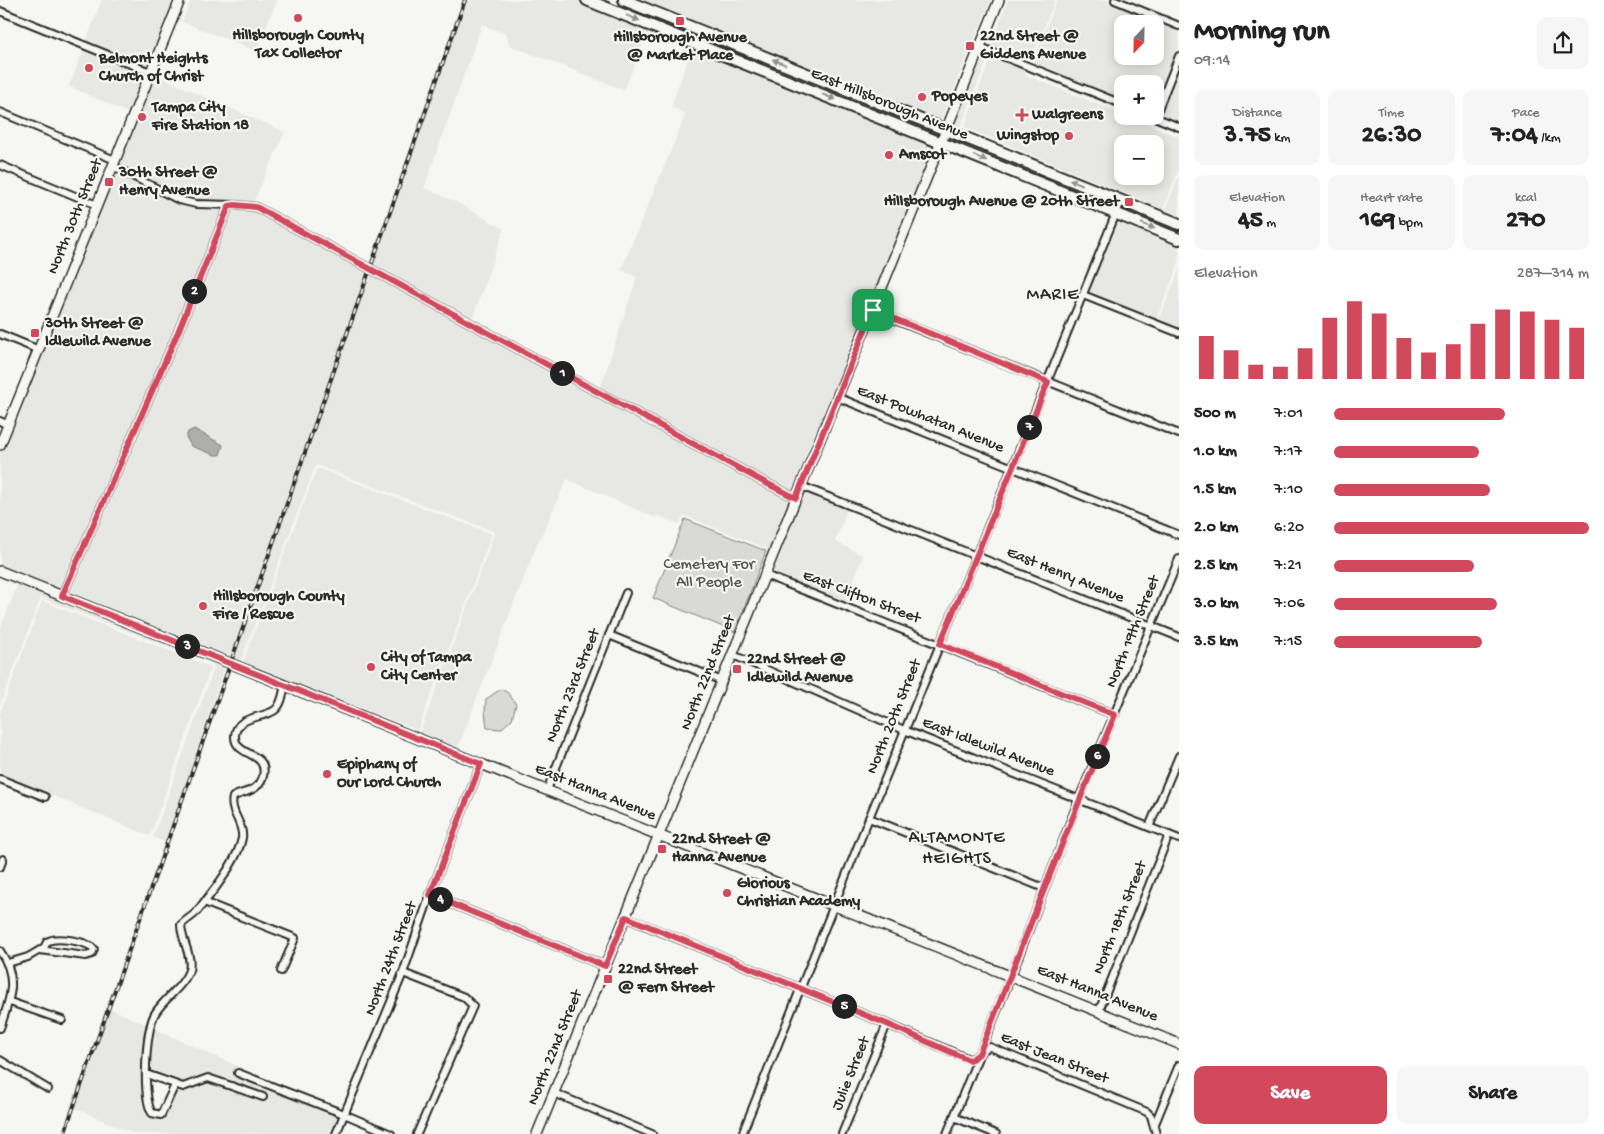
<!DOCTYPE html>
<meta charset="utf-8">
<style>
body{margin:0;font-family:"Gochi Hand",sans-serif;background:#f6f6f6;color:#222;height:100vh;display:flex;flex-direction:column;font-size:19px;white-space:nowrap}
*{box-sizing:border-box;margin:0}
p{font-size:16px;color:#767676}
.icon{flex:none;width:28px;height:28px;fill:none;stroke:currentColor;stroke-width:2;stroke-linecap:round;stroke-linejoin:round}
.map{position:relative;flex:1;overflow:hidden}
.side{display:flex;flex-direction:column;background:#fff;width:425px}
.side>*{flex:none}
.needle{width:32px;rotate:202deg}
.fabs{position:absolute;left:1114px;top:15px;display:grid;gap:10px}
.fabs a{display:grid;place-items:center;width:50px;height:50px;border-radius:10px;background:#fff;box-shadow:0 2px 12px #0003;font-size:25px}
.pin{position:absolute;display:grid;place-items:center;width:42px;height:42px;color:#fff;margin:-21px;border-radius:10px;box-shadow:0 2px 8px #0006}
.km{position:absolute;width:25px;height:25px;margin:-12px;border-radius:50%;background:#222;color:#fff;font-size:14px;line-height:25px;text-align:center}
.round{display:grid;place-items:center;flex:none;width:52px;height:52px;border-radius:10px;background:#f6f6f6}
.overview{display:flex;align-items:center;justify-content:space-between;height:85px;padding:0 15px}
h1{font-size:28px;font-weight:700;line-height:38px}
.figures{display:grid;grid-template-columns:repeat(3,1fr);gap:8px;height:85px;padding:5px 15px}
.figures div{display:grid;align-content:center;border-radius:10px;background:#f6f6f6;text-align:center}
.figures b{font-size:25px;font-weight:700}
.figures small{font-size:14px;font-weight:400}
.figures p{font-size:14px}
.chart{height:140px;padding:10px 15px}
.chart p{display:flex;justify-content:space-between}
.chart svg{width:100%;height:90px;margin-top:5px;stroke:#d1495b;stroke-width:6}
.primary-button{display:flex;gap:10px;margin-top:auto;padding:10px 15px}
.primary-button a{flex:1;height:58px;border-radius:10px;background:#d1495b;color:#fff;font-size:20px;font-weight:700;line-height:58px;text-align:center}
.primary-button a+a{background:#f6f6f6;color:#222}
ul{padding:0 15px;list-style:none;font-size:16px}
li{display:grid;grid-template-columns:80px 60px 1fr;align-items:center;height:38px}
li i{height:12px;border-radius:6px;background:#d1495b}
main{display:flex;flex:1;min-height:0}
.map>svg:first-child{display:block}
</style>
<main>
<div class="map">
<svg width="1179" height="1134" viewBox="0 0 1179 1134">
<rect width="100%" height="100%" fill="#f6f6f2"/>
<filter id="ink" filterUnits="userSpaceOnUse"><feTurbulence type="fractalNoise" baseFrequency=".02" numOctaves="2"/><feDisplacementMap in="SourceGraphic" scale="10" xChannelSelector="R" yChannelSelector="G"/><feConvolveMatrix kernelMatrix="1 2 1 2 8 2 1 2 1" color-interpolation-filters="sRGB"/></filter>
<g filter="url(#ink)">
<!-- built -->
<g fill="#e7e7e3" fill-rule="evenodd">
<path d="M102,0h73l-26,67 -63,-25z"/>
<path d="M191,0h86l-21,51 -74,-29z"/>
<path d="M465,0h112l72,29 -25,61 -115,-45 -2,-10 -25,-11 -58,164 28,12 52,29 -32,91 -103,-56z"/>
<path d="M637,0h354l-51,121z"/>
<path d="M1008,0h47l-30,75 97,39v2h6l51,21v32l-16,40 -199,-82 31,-79 -4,-3zM1122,144h33v32h-33z"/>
<path d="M1057,0h49l73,30v17l-24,61v-24h-33v16l-90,-36zM1122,24h33v32h-33z"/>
<path d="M692,47l245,99 -142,347 -31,-15 -164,-89 37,-112 -16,-7 65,-156 -15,-7z"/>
<path d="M84,49l62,25 -16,40 -61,-28z"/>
<path d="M981,52l8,3 -28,71 1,4 200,82 3,-2 14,-34v43l-228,-92z"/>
<path d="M1179,65v58l-20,-8z"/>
<path d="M1029,71l93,37v3l-93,-38z"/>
<path d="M153,74l132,58 -32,71 -17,-2h-39l-17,-4 -63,-33z"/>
<path d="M115,171l63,32 18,5 28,1 -49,121 -115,262 -60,-25v-113z"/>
<path d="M235,208l20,3 505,273 32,16 -24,59 -1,-1 2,-6 -1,-3 -82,-33 -3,1 -4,7 -23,-9v3l-89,-39 -34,75 -76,196 -72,-29 32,12 3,-1 74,-197 -1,-4 -177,-66 -76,198 -174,-69 114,-261 51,-124z"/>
<path d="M1117,220l62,25v18l-23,57 -69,-27z"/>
<path d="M1179,270v61l-21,-9z"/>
<path d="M317,468l175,66 -74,196 -176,-66z"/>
<path d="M803,490l45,18 -13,33 28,15 -18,46 -74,-29z"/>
<path d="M0,575l225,91 -59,176 -13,-5 61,-169 -1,-4 -172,-66 -41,107v-75l17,-44 -17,-8z"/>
<path d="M42,601l169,66 -61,169 -150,-62v-61z"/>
<path d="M109,1008l38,17 -5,50 2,25 3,13 3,4 8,2 6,-3 12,-27 8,2 24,-9 57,20 2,-7 -58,-20 -26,9 -34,-13 4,-43 130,59 -46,-18 -3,6 106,41 -8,18h-197l-65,-28z"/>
</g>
<!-- green -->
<g fill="#d9d9d5" stroke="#828280">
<path d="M685,519l81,32 -31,81 -82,-34z"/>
<path d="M501,689l7,4 8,11 -4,15 -11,10 -14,-1 -2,-18 1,-11z"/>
</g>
<!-- water -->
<path fill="#aeaeab" stroke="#7a7a78" d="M194,429l29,16 -3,10h-5l-24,-9 -5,-9 2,-5z"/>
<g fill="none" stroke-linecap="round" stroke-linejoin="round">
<!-- street casing -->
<g stroke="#2b2b2b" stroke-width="10">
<g id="street">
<path d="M1115,0l64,26"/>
<path d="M0,11l150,61"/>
<path d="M980,47l142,57"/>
<path d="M0,112l115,48"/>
<path d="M1152,116l27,11"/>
<path d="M1155,117l24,-61"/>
<path d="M0,165l97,40"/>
<path d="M113,166l66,34 17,4 39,1 21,2 506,274 34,17"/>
<path d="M1083,295l96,38"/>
<path d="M873,311l306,123"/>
<path d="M0,334l39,16"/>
<path d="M837,397l342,138"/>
<path d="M0,421l8,4"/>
<path d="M801,486l378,151"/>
<path d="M765,575l350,140"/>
<path d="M62,596l116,-264 51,-126"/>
<path d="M609,635l113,46"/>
<path d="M733,655l171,75 275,109"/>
<path d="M0,779l45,18"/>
<path d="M547,790l79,-197"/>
<path d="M869,818l175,70"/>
<path d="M1149,827l30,-71"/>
<path d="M0,867l3,-8"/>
<path d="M430,895l175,71"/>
<path d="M204,902l91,36 -14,33"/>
<path d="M625,917l262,107 82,35c9,0 12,-11 21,-12l157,65 4,4 5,18"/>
<path d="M0,951c19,27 10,48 0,77"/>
<path d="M8,963l20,-6 12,-7 46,6 6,-2 2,-5c-7,-8 -39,-13 -47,-7l-4,8"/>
<path d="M403,973l61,24 9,9 -56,128"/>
<path d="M10,1002l52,18"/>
<path d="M1099,1011l70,-176"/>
<path d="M0,1060l48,29"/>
<path d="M238,1073l106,41 47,20"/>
<path d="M146,1074l37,13 25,-9 55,19"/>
<path d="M175,1085l-14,30 -9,-2c-10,-15 -7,-86 4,-101 9,-14 28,-26 33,-42 4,-13 -8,-31 -8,-45 5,-6 13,-9 17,-15 15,-18 40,-50 44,-72 2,-15 -13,-26 -9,-41 8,-5 17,-4 24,-11 3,-2 5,-6 6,-10 6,-25 -29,-19 -28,-40 1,-21 28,-17 40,-26 7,-5 8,-17 10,-25"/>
<path d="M554,1093l98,41"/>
<path d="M954,1117l42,17"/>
<path d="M1154,1126l25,-61"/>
<path d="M336,1134l67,-161 27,-78 51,-131"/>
<path d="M742,1134l127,-316 252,-617"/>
<path d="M842,1134l45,-110"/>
<path d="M947,1134l64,-158 68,-177 100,-240"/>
</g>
</g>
<!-- secondary casing -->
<g stroke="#2b2b2b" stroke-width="12">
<g id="secondary">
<path d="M0,445l180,-445"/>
<path d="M0,571l1179,473"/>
<path d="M537,1134l462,-1134"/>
</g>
</g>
<!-- primary casing -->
<g stroke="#2b2b2b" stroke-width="14">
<g id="primary">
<path d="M587,0l592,239"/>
<path d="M624,0l555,224"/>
</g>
</g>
<!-- street -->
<use href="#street" stroke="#f6f6f2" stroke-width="6"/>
<!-- secondary -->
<use href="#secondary" stroke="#f6f6f2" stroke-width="9"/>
<!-- primary -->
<use href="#primary" stroke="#f6f6f2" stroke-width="10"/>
<!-- rail casing -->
<g stroke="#2b2b2b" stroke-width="4">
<path id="rail" d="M64,1134l401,-1134"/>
</g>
<!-- rail -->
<use href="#rail" stroke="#f6f6f2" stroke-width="2" stroke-dasharray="5.5" stroke-linecap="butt"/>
</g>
<!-- one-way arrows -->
<defs><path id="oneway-solid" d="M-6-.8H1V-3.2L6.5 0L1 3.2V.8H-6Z" transform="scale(1.25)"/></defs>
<g fill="#90908e">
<use href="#oneway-solid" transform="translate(633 18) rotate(22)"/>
<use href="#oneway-solid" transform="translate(779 62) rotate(-158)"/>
<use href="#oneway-solid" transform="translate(829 97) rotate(22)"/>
<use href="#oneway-solid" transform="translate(980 158) rotate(22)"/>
<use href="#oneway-solid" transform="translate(1076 182) rotate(-158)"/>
<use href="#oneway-solid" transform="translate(1148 226) rotate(22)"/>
</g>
</g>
<g fill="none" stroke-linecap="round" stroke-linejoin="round" filter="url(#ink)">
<!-- route casing -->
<g stroke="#fff" stroke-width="10">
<path id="route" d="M235,205l21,2 506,274 34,17 77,-188 175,72 -108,262 175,71c-48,112 -90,226 -136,339l-7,5 -3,1 -82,-36 -261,-107 -21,49 -175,-71 51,-131 -419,-168 116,-264 51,-126z"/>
</g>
<!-- route -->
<use href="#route" stroke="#d1495b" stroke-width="6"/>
</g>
<!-- markers -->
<g fill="#d1495b" stroke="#f6f6f2" stroke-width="2">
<circle cx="298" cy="18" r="5"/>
<rect x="675" y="16" width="10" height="10" rx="2.5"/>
<rect x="965" y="41" width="10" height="10" rx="2.5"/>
<circle cx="89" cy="68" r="5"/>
<circle cx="922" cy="97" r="5"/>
<path d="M1019.5 107.5h5v5h5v5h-5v5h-5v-5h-5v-5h5z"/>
<circle cx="142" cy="117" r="5"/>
<circle cx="1069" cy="136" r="5"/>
<circle cx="889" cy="155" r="5"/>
<rect x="104" y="177" width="10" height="10" rx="2.5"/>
<rect x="1124" y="197" width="10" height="10" rx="2.5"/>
<rect x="30" y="328" width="10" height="10" rx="2.5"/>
<circle cx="203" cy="606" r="5"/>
<circle cx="371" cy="667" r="5"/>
<rect x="732" y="664" width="10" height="10" rx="2.5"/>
<circle cx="327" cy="774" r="5"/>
<rect x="657" y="844" width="10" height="10" rx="2.5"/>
<circle cx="727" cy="893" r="5"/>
<rect x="603" y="974" width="10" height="10" rx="2.5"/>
</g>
<g text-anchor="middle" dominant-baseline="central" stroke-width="4.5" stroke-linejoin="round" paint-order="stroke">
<!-- poi labels -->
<g font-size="16" font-weight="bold" fill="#2b2b2b" stroke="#f6f6f2" text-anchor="start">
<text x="298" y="36" text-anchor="middle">Hillsborough County<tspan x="298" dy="18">Tax Collector</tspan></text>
<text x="980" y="37">22nd Street @<tspan x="980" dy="18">Giddens Avenue</tspan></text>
<text x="680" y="38" text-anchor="middle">Hillsborough Avenue<tspan x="680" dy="18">@ Market Place</tspan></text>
<text x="99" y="59">Belmont Heights<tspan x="99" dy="18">Church of Christ</tspan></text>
<text x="932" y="97">Popeyes</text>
<text x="152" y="108">Tampa City<tspan x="152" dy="18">Fire Station 18</tspan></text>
<text x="1032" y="115">Walgreens</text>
<text x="1059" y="136" text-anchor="end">Wingstop</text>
<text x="899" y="155">Amscot</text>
<text x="119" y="173">30th Street @<tspan x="119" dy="18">Henry Avenue</tspan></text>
<text x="1119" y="202" text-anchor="end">Hillsborough Avenue @ 20th Street</text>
<text x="45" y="324">30th Street @<tspan x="45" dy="18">Idlewild Avenue</tspan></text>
<text x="213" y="597">Hillsborough County<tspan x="213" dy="18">Fire / Rescue</tspan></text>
<text x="381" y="658">City of Tampa<tspan x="381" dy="18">City Center</tspan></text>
<text x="747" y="660">22nd Street @<tspan x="747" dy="18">Idlewild Avenue</tspan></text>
<text x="337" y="765">Epiphany of<tspan x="337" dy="18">Our Lord Church</tspan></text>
<text x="672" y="840">22nd Street @<tspan x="672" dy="18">Hanna Avenue</tspan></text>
<text x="737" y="884">Glorious<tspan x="737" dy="18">Christian Academy</tspan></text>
<text x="618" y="970">22nd Street<tspan x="618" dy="18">@ Fern Street</tspan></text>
</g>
<!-- street labels -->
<g font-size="16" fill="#2b2b2b" stroke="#f6f6f2">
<text transform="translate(889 105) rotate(22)">East Hillsborough Avenue</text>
<text transform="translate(76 217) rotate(-68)">North 30th Street</text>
<text transform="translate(930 420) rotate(22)">East Powhatan Avenue</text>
<text transform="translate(1065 576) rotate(22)">East Henry Avenue</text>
<text transform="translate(861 598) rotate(21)">East Clifton Street</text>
<text transform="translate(1134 632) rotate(-68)">North 19th Street</text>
<text transform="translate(709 673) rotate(-68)">North 22nd Street</text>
<text transform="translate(574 686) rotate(-68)">North 23rd Street</text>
<text transform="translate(895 717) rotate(-68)">North 20th Street</text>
<text transform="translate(988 748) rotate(21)">East Idlewild Avenue</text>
<text transform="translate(595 793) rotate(22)">East Hanna Avenue</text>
<text transform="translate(1121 918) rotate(-68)">North 18th Street</text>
<text transform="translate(392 959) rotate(-69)">North 24th Street</text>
<text transform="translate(1097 994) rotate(22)">East Hanna Avenue</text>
<text transform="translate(556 1048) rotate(-68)">North 22nd Street</text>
<text transform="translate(1054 1059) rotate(22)">East Jean Street</text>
<text transform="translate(852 1074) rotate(-68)">Julie Street</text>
</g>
<!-- park labels -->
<g font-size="16" fill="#565656" stroke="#f6f6f2">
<text x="709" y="565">Cemetery For<tspan x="709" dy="18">All People</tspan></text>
</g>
<!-- neighbourhood labels -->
<g font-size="18" letter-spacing="1" fill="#2b2b2b" stroke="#f6f6f2">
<text x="1053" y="295">MARIE</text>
<text x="957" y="838">ALTAMONTE<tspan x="957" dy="21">HEIGHTS</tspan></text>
</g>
</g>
</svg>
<div class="fabs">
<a><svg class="needle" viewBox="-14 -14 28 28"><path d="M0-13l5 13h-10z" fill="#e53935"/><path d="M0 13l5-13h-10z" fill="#767676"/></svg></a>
<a>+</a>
<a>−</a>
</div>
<div class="pin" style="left:873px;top:310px;background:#1e9e55"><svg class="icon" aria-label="arrive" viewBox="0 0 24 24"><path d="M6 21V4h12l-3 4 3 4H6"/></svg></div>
<b class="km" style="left:562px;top:373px">1</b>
<b class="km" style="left:194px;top:291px">2</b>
<b class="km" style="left:187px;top:646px">3</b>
<b class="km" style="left:440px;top:899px">4</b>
<b class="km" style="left:844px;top:1006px">5</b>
<b class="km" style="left:1097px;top:756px">6</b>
<b class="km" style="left:1029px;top:427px">7</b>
</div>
<section class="side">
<div class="overview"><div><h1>Morning run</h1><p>09:14</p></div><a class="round"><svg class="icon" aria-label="share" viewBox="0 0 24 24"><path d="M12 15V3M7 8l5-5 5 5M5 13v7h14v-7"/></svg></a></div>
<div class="figures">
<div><p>Distance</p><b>3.75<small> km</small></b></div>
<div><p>Time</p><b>26:30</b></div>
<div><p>Pace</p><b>7:04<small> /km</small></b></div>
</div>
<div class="figures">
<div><p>Elevation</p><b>45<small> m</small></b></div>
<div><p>Heart rate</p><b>169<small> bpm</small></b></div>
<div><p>kcal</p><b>270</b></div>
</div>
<div class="chart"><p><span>Elevation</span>287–314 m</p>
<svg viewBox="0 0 160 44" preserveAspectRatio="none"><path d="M5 44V23M15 44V30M25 44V37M35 44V38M45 44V29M55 44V14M65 44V6M75 44V12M85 44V24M95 44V31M105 44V27M115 44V17M125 44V10M135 44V11M145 44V15M155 44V19"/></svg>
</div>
<ul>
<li><b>500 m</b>7:01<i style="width:67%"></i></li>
<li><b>1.0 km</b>7:17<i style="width:57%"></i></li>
<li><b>1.5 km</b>7:10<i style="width:61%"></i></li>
<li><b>2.0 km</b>6:20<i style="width:100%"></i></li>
<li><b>2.5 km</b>7:21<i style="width:55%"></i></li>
<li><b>3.0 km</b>7:06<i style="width:64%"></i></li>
<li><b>3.5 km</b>7:15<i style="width:58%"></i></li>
</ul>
<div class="primary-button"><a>Save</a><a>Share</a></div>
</section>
</main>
